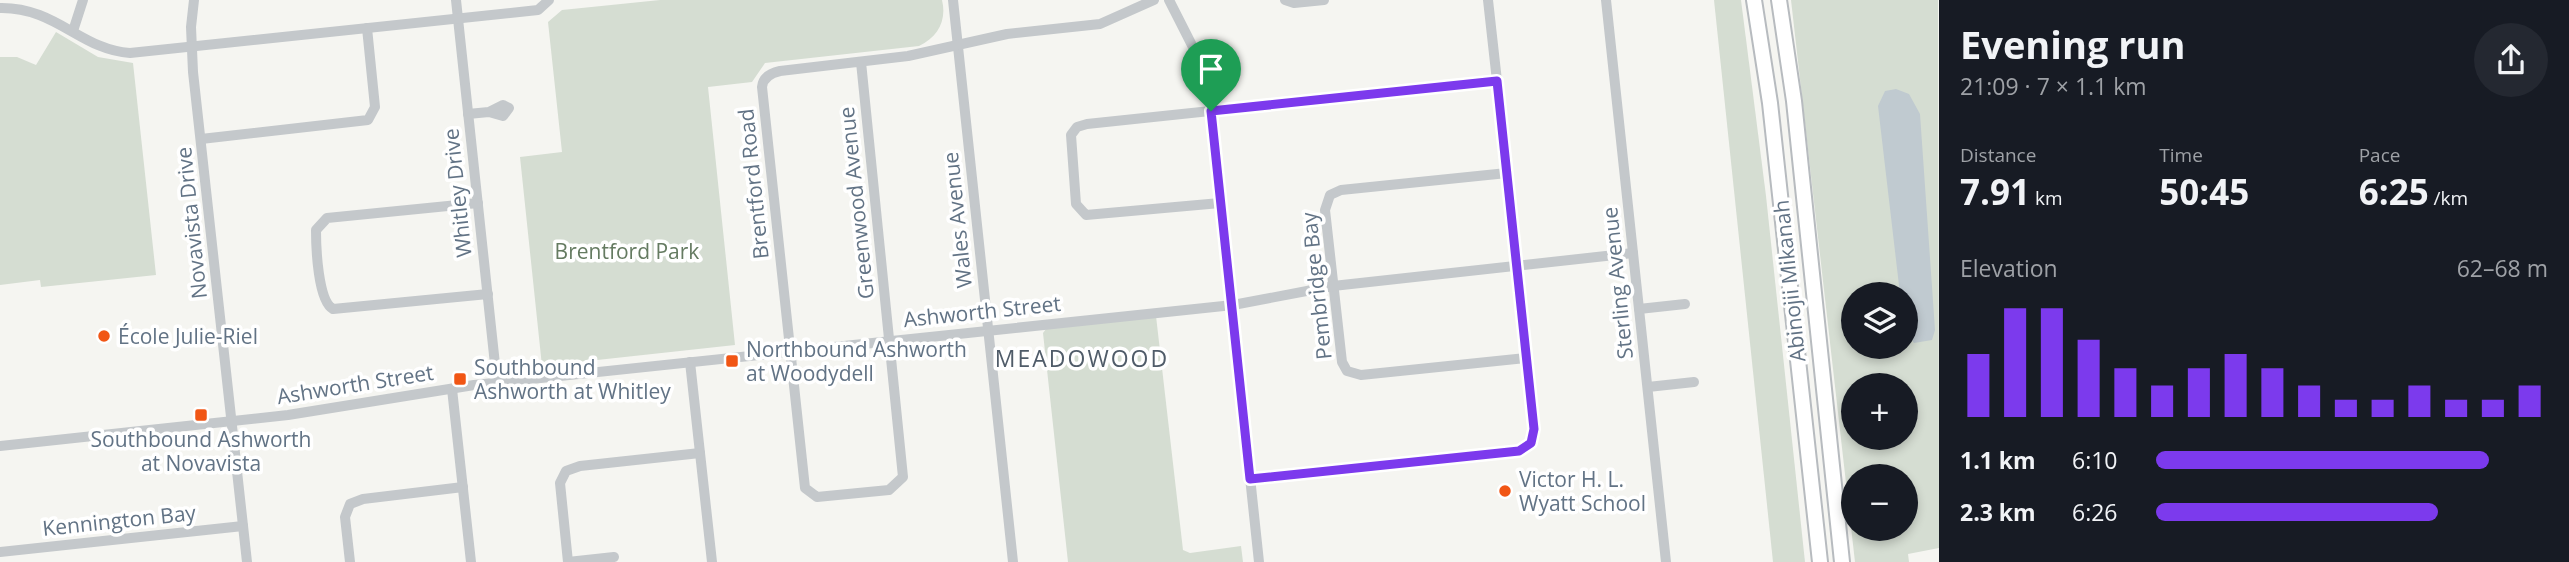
<!DOCTYPE html>
<meta charset="utf-8">
<style>
body{margin:0;font-family:"Open Sans",sans-serif;background:#242831;color:#f1f3f6;height:100vh;display:flex;flex-direction:column;font-size:26px;white-space:nowrap}
*{box-sizing:border-box;margin:0}
p{font-size:23px;color:#9ea1a6}
.icon{flex:none;width:38px;height:38px;fill:none;stroke:currentColor;stroke-width:2;stroke-linecap:round;stroke-linejoin:round}
.map{position:relative;flex:1;overflow:hidden}
.side{display:flex;flex-direction:column;background:#171b24;width:630px}
.side>*{flex:none}
.fabs{position:absolute;left:1841px;top:282px;display:grid;gap:14px}
.fabs a{display:grid;place-items:center;width:77px;height:77px;border-radius:50%;background:#171b24;box-shadow:0 4px 10px #0003;font-size:35px}
.pin{position:absolute;display:grid;place-items:center;width:60px;height:60px;color:#fff;margin:-72px -30px;border-radius:50% 50% 50% 0;rotate:-45deg;box-shadow:0 0 7px #0007}
.pin .icon{rotate:45deg}
.round{display:grid;place-items:center;flex:none;width:74px;height:74px;border-radius:37px;background:#242831}
.summary{display:flex;align-items:center;justify-content:space-between;height:119px;padding:0 21px}
h1{font-size:38px;font-weight:700;line-height:52px}
.figures{display:grid;grid-template-columns:repeat(3,1fr);gap:10px;height:119px;padding:7px 21px}
.figures div{display:grid;align-content:center}
.figures b{font-size:35px;font-weight:700}
.figures small{font-size:19px;font-weight:400}
.figures p{font-size:19px}
.chart{height:196px;padding:14px 21px}
.chart p{display:flex;justify-content:space-between}
.chart svg{width:100%;height:126px;margin-top:7px;stroke:#7c3aed;stroke-width:6}
ul{padding:0 21px;list-style:none;font-size:23px}
li{display:grid;grid-template-columns:112px 84px 1fr;align-items:center;height:52px}
li i{height:18px;border-radius:9px;background:#7c3aed}
main{display:flex;flex:1;min-height:0}
.map>svg:first-child{display:block}
</style>
<main>
<div class="map">
<svg width="1939" height="562" viewBox="0 0 1939 562">
<rect width="100%" height="100%" fill="#f5f5f1"/>
<!-- green -->
<g fill="#d5ddd2" fill-rule="evenodd">
<path d="M660,0h282c5,20 -4,37 -23,46l-154,17 -13,19 -44,5 27,258 -193,21 -22,-209 42,-5 -14,-130 14,-12z"/>
<path d="M1714,0h27l25,196 39,366h-32z"/>
<path d="M1791,0h147l1,548 -31,6 1,8h-54zM1853,294h53v52h-53zM1853,385h53v53h-53zM1853,476h53v52h-53z"/>
<path d="M56,32l42,25 35,6 23,212 -115,12 -1,-7 -40,5v-228h17l19,8z"/>
<path d="M1156,316l27,234 7,3 51,-7 2,16h-175l-25,-229 3,-4z"/>
</g>
<!-- water -->
<path fill="#c0cad0" d="M1896,89l13,5 11,20 15,216 -3,10 -18,3 -8,-11v-38h-6l-22,-188 7,-15z"/>
<g fill="none" stroke-linecap="round" stroke-linejoin="round">
<!-- major casing -->
<g stroke="#b7bbbf" stroke-width="18">
<g id="major">
<path d="M1754,0l16,103 50,459"/>
<path d="M1779,0l15,101 48,461"/>
</g>
</g>
<!-- minor -->
<g stroke="#c4c8cb" stroke-width="10">
<path d="M194,0l-3,27 2,45 54,490"/>
<path d="M456,0l41,383"/>
<path d="M953,0l60,562"/>
<path d="M1169,0l32,63 8,28 50,471"/>
<path d="M1285,0l9,3 30,-3"/>
<path d="M1488,0l9,81"/>
<path d="M1606,0l60,562"/>
<path d="M0,8c56,-1 81,42 130,45l408,-43 11,-10"/>
<path d="M73,31l10,-31"/>
<path d="M861,62l42,415 -14,13 -72,7 -12,-9 -43,-401c1,-10 9,-14 18,-16l128,-15 99,-22 93,-10 54,-24"/>
<path d="M468,114l21,-2 14,4 6,-8 -6,-3 -14,7"/>
<path d="M201,139l167,-19 7,-13 -8,-79"/>
<path d="M1507,173l-166,17 -11,5 -5,15 17,152 5,9 14,4 165,-17"/>
<path d="M478,203l-151,15 -11,12c0,18 2,71 17,79l155,-15"/>
<path d="M1220,203l-134,12 -10,-11 -5,-69 6,-8 10,-3 410,-43 37,348 -3,14 -12,8 -269,28"/>
<path d="M1639,309l46,-5"/>
<path d="M690,362l22,200"/>
<path d="M1648,387l46,-5"/>
<path d="M452,389l19,173"/>
<path d="M0,446l288,-31 186,-30 759,-80 100,-19 300,-33"/>
<path d="M0,552l243,-26"/>
<path d="M350,562l-5,-45 5,-13 13,-5 100,-12"/>
<path d="M568,562l-8,-79 6,-12 14,-5 120,-13"/>
<path d="M568,562l46,-5"/>
</g>
<!-- major -->
<use href="#major" stroke="#fff" stroke-width="14"/>
</g>
<g fill="none" stroke-linecap="round" stroke-linejoin="round">
<!-- route casing -->
<g stroke="#fff" stroke-width="14">
<path id="route" d="M1497,81l37,348 -3,14 -12,8 -269,28 -39,-368z"/>
</g>
<!-- route -->
<use href="#route" stroke="#7c3aed" stroke-width="9"/>
</g>
<!-- markers -->
<g fill="#f15615" stroke="#fff" stroke-width="2.5">
<circle cx="104" cy="336" r="7"/>
<rect x="725" y="354" width="14" height="14" rx="3.5"/>
<rect x="453" y="372" width="14" height="14" rx="3.5"/>
<rect x="194" y="408" width="14" height="14" rx="3.5"/>
<circle cx="1505" cy="491" r="7"/>
</g>
<g text-anchor="middle" dominant-baseline="central" stroke-width="7" stroke-linejoin="round" paint-order="stroke">
<!-- street labels -->
<g font-size="21" fill="#627385" stroke="#fff">
<text transform="translate(753 184) rotate(-96)">Brentford Road</text>
<text transform="translate(457 193) rotate(-96)">Whitley Drive</text>
<text transform="translate(856 203) rotate(-96)">Greenwood Avenue</text>
<text transform="translate(957 220) rotate(-96)">Wales Avenue</text>
<text transform="translate(191 223) rotate(-96)">Novavista Drive</text>
<text transform="translate(1789 281) rotate(-96)">Abinojii Mikanah</text>
<text transform="translate(1617 283) rotate(-96)">Sterling Avenue</text>
<text transform="translate(1316 286) rotate(-96)">Pembridge Bay</text>
<text transform="translate(982 311) rotate(-6)">Ashworth Street</text>
<text transform="translate(355 384) rotate(-9)">Ashworth Street</text>
<text transform="translate(119 520) rotate(-6)">Kennington Bay</text>
</g>
<!-- park labels -->
<g font-size="21" fill="#657b61" stroke="#fff">
<text x="627" y="251">Brentford Park</text>
</g>
<!-- poi labels -->
<g font-size="21" fill="#627385" stroke="#fff" text-anchor="start">
<text x="118" y="336">École Julie-Riel</text>
<text x="746" y="349">Northbound Ashworth<tspan x="746" dy="24">at Woodydell</tspan></text>
<text x="474" y="367">Southbound<tspan x="474" dy="24">Ashworth at Whitley</tspan></text>
<text x="201" y="439" text-anchor="middle">Southbound Ashworth<tspan x="201" dy="24">at Novavista</tspan></text>
<text x="1519" y="479">Victor H. L.<tspan x="1519" dy="24">Wyatt School</tspan></text>
</g>
<!-- neighbourhood labels -->
<g font-size="23" letter-spacing="2" fill="#505c69" stroke="#fff">
<text x="1082" y="358">MEADOWOOD</text>
</g>
</g>
</svg>
<div class="fabs">
<a><svg class="icon" aria-label="layers" viewBox="0 0 24 24"><path d="M12 4l9 5-9 5-9-5zM3 14l9 5 9-5"/></svg></a>
<a>+</a>
<a>−</a>
</div>
<div class="pin" style="left:1211px;top:111px;background:#1e9e55"><svg class="icon" aria-label="arrive" viewBox="0 0 24 24"><path d="M6 21V4h12l-3 4 3 4H6"/></svg></div>
</div>
<section class="side">
<div class="summary"><div><h1>Evening run</h1><p>21:09 · 7 × 1.1 km</p></div><a class="round"><svg class="icon" aria-label="share" viewBox="0 0 24 24"><path d="M12 15V3M7 8l5-5 5 5M5 13v7h14v-7"/></svg></a></div>
<div class="figures">
<div><p>Distance</p><b>7.91<small> km</small></b></div>
<div><p>Time</p><b>50:45</b></div>
<div><p>Pace</p><b>6:25<small> /km</small></b></div>
</div>
<div class="chart"><p><span>Elevation</span>62–68 m</p>
<svg viewBox="0 0 160 44" preserveAspectRatio="none"><path d="M5 44V22M15 44V6M25 44V6M35 44V17M45 44V27M55 44V33M65 44V27M75 44V22M85 44V27M95 44V33M105 44V38M115 44V38M125 44V33M135 44V38M145 44V38M155 44V33"/></svg>
</div>
<ul>
<li><b>1.1 km</b>6:10<i style="width:85%"></i></li>
<li><b>2.3 km</b>6:26<i style="width:72%"></i></li>
</ul>
</section>
</main>
